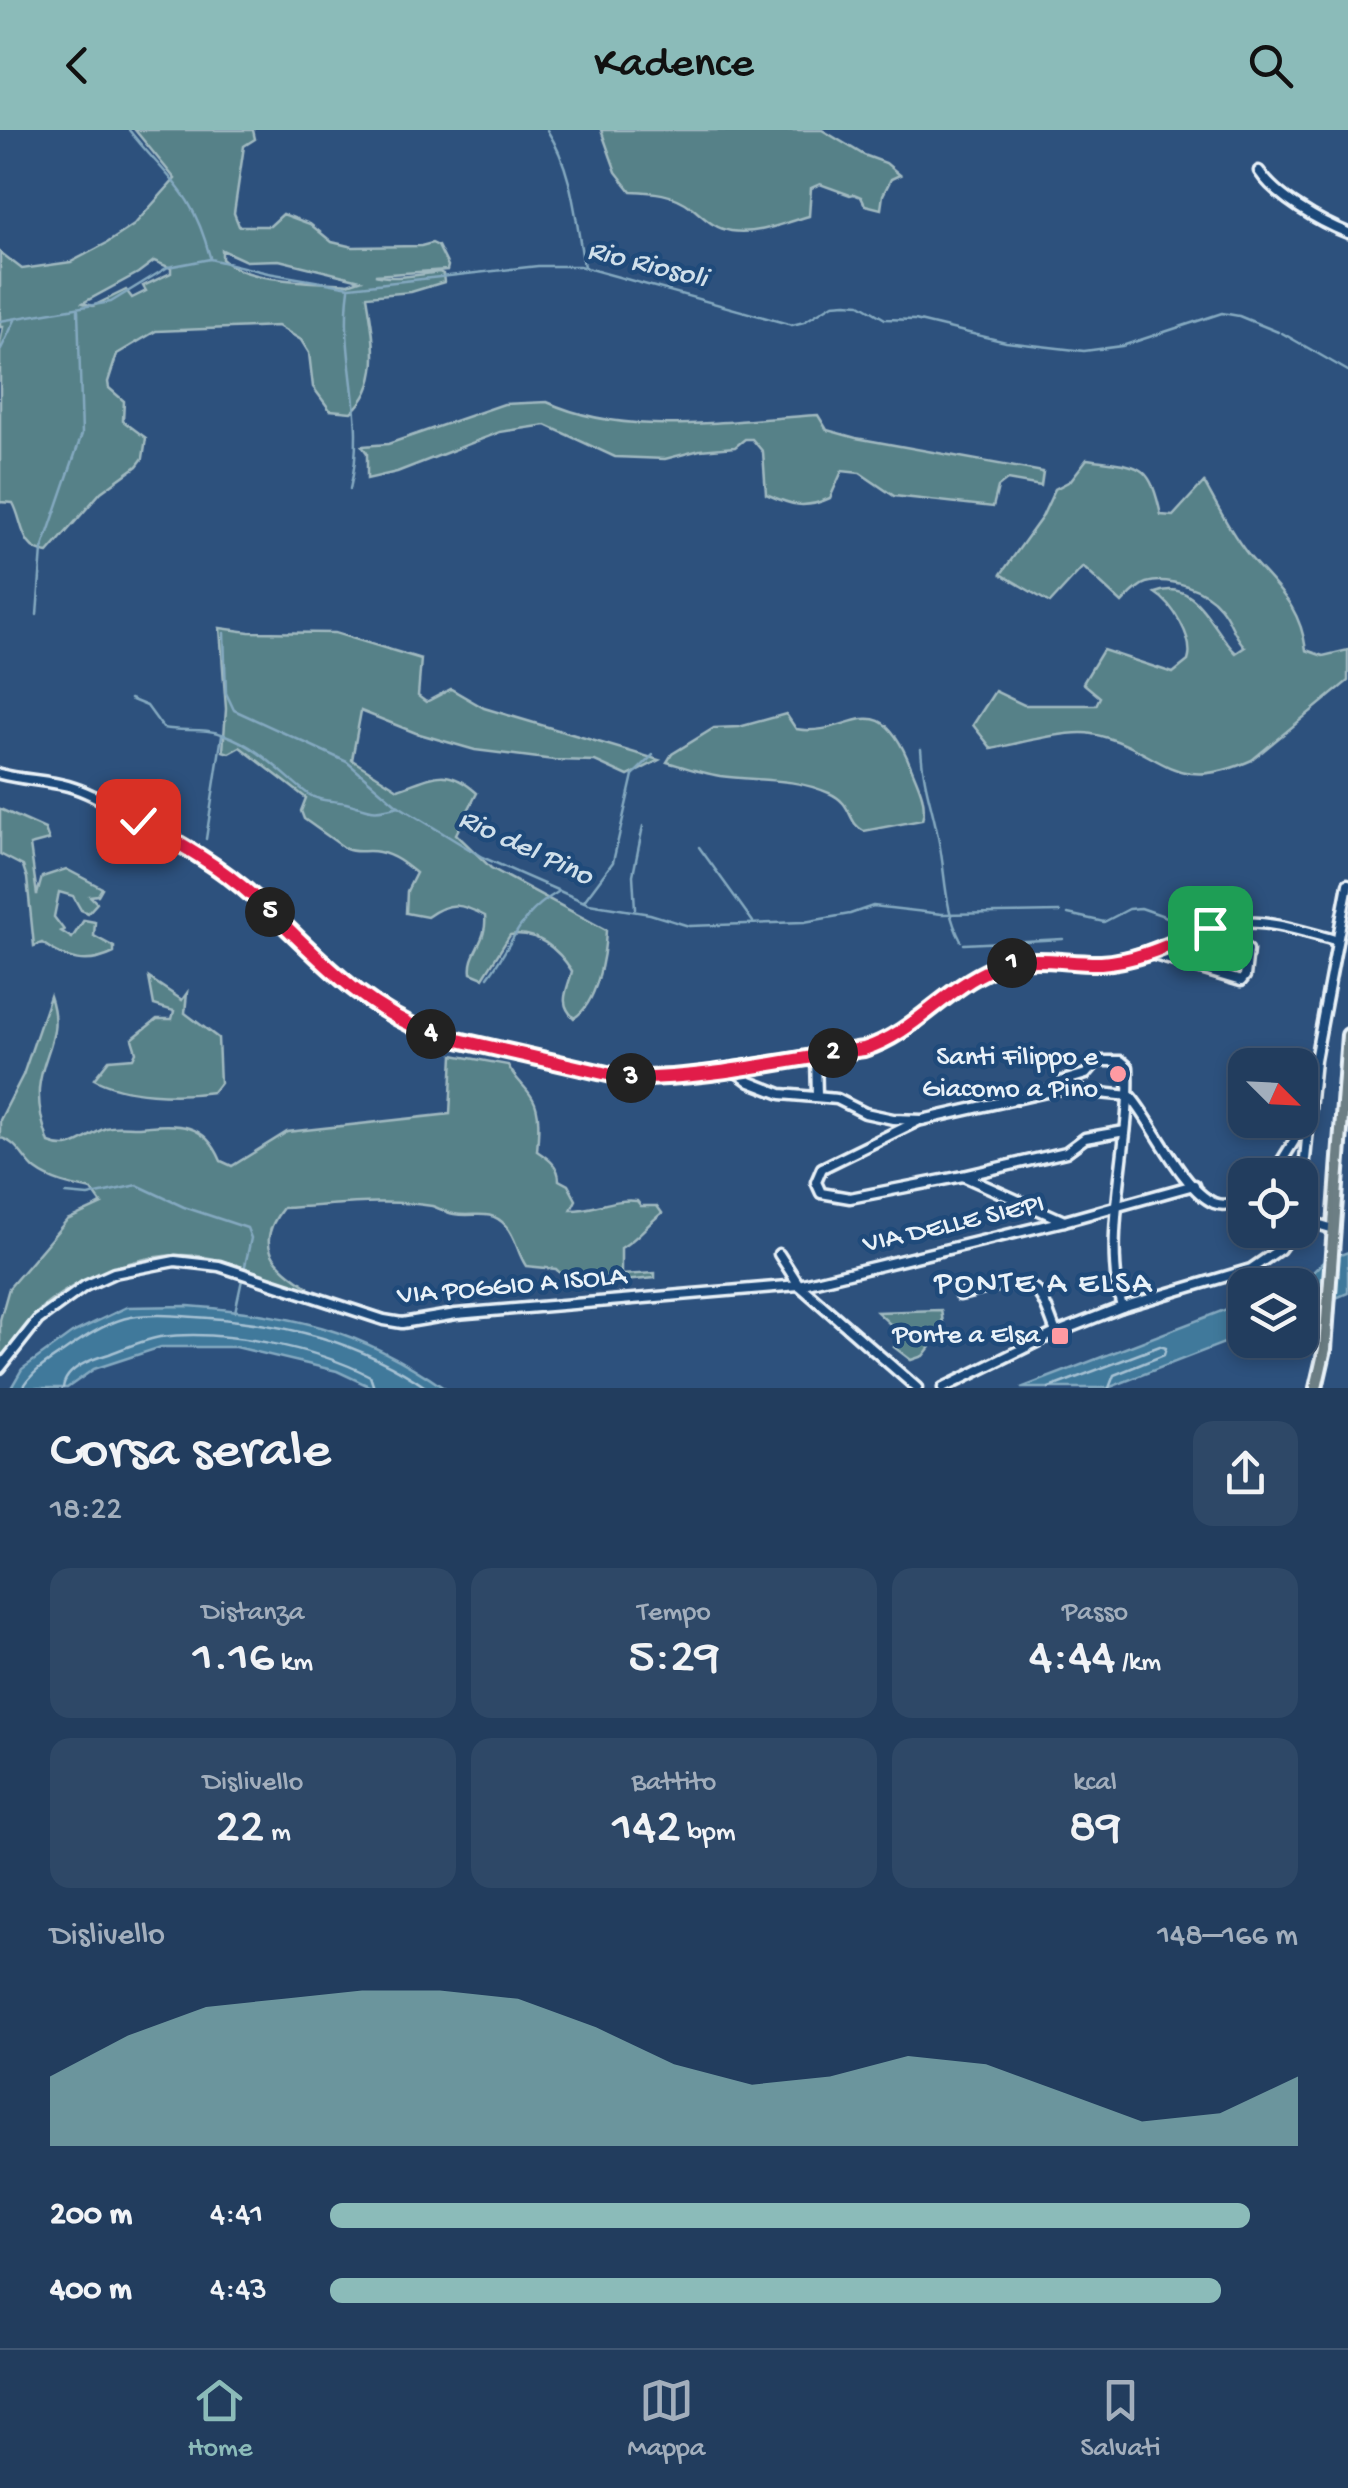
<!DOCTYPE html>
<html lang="it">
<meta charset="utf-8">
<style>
body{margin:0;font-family:"Gochi Hand",sans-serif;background:#2e4867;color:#f1f3f6;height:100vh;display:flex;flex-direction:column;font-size:38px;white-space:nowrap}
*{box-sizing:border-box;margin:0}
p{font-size:32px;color:#a2aebc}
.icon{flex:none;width:55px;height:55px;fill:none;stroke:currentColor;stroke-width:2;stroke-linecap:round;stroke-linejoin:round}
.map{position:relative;height:1258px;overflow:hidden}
.panel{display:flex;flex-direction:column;background:#223d5e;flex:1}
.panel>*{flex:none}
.needle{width:65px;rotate:114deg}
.controls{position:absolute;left:1228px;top:918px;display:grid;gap:20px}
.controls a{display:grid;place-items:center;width:90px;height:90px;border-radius:20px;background:#223d5e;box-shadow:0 5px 15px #0003,0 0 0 2px #3f5673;font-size:50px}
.pin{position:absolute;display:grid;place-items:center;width:85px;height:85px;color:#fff;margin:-42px;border-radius:20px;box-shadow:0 5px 15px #0006}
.km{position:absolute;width:50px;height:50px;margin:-25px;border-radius:50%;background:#222;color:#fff;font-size:28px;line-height:50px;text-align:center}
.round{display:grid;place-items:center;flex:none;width:105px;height:105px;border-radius:20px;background:#2e4867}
.summary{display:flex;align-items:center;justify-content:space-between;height:170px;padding:0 50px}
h1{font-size:55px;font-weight:600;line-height:75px}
.figures{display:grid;grid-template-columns:repeat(3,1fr);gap:15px;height:170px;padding:10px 50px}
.figures div{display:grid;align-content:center;border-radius:20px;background:#2e4867;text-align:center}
.figures b{font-size:50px;font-weight:600}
.figures small{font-size:28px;font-weight:400}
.figures p{font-size:28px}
.chart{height:280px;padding:20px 50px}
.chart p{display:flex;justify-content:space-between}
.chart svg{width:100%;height:180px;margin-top:10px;fill:#8bbbb9;opacity:.7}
ul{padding:0 50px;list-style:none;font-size:32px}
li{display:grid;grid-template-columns:160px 120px 1fr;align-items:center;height:75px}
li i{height:25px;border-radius:12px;background:#8bbbb9}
header{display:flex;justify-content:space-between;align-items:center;height:130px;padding:0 50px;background:#8bbbb9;color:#111;font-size:45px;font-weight:600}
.dock{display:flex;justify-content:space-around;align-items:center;height:140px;border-top:2px solid #3f5673;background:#223d5e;font-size:28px;color:#a2aebc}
.dock a{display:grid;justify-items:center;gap:5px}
.dock .on{color:#8bbbb9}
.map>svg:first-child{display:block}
</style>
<header><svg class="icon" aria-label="back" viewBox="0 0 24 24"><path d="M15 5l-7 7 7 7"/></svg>Kadence<svg class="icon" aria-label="search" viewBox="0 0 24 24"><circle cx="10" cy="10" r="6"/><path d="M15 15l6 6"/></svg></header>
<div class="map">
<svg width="1348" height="1258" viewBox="0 0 1348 1258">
<rect width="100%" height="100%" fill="#2d517d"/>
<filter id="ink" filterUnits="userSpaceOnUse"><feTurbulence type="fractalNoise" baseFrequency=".01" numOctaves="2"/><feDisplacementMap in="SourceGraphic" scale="20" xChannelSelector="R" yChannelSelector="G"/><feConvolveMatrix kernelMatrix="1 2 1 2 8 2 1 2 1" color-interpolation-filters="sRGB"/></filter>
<g filter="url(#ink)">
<!-- green -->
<g fill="#578188" stroke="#a0b9c0" stroke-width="2.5" fill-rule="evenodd">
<path d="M135,0h118l2,9 -11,7 -10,67 5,13h31l13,-12 27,10 22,18 21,5 68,-1 11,-3 6,3 10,20 -1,4 -72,5c18,5 43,0 64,-3l4,2 1,8 -33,10 -44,4c6,39 18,87 -16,116l-21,-2 -17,-23 -4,-34 -8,-13 -23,-14 -122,5 -39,23 -9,28 1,6 15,13 -1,20 23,17 -3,20 -6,8 -36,26 -53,61c-28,-3 -24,-30 -35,-50l-13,-1v-159l3,-16h-3v-75l22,17 49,-7 36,-19 27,-18 41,-46zM222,120l24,11 33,-1 81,20 -12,4c-35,-3 -101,-1 -126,-25zM154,131l17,7v5l-28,13 3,5 -14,7 -6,-8 -33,16 -10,-3 55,-30z"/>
<path d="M601,0h221l42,25 22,8 14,12 -9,4 -8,16 -2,14 -16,-4 -4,-8 -7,-3 -4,1 -30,-11 -9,4 -2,28c-24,7 -52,19 -78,15 -18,-3 -26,-13 -40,-24 -18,-14 -38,-15 -60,-16l-15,-19z"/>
<path d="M547,272c81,37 184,18 271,13l9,15 29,8 187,34 -2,14 -34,-6 -9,7 -5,20 -99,-11 -34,-23 -18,-2 -12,27c-26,12 -39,7 -64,-4l-3,-42 -11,-13h-7l-10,8 -35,3 -35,9 -50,-2 -69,-32 -46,7 -103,40 -30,7v-26l-5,-7 26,-2 116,-40z"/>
<path d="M1087,329c53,8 62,1 74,56l12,1 31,-34c14,25 28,53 46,75 28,33 50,48 56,93l17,6 25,-6v31l-96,79c-83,37 -89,-12 -160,-26 -21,-5 -77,10 -100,15l-19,-24 22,-34 29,14h72l4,-8 -17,-14 20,-33 70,23 15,-12c7,-21 -15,-57 -33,-68 42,-16 56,36 81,60l9,-6c-14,-15 -13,-26 -25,-40 -14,-18 -51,-31 -74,-24 -9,3 -17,13 -24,20l-39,-36 -33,36 -49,-29 41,-57 13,-28 15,-8z"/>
<path d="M220,498l29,4 86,1 86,26 -3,37 8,6 25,-13 33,19 175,52 -31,16 -33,-15 -41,-1 -79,-10 -59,-17 -55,-22 -9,49 46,29c36,-12 48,-24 79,4l-21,41 35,34 115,62c-1,26 -9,74 -32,88 -17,-16 -6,-28 -2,-47 -14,-22 -36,-41 -62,-36l-27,43 -12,-5c-3,-20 17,-32 14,-57 -24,-13 -35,-15 -58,1l-21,-4 1,-22 9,-18c-11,-9 -22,-18 -37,-21 -12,-3 -22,2 -33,-3l-42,-30 -3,-8 5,-13 -66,-51 -11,6 -6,-2 3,-42z"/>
<path d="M786,584l10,15c55,10 81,-49 115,38 7,17 17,36 11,53l-58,11c-18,-9 -10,-27 -35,-38 -37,-16 -71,-12 -109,-17 -18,-3 -36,-9 -53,-14l5,-8 42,-26 25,-1z"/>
<path d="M0,679l45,20 4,11 -19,5 7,50 5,-18 24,-8 36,19 -4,7 -8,1 7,7 -9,10 -7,-3 -8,-14 -14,-4 -5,25 10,13 -3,1 11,7 12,-18 11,2 -1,14 20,11v6c-27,13 -47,8 -72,-10l-8,3 -7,-68 -4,-12 -23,-12z"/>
<path d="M149,848l33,22 5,-7 -2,20 33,25 2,45 -7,9c-34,5 -89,4 -119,-13l15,-19 24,-2 3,-6 -4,-13 25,-20h15l2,-8 -20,-6z"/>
<path d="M50,866c14,41 -8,56 -11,93 -1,20 4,36 10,54 25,10 35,-7 57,-15 9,-3 21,-1 31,-1 39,-3 67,-7 84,34l11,5 55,-34 163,-18 3,-59 55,10c8,16 18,21 25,34 8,14 5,37 4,52 12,8 22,15 22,29l9,5 8,15 -5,10c24,0 42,-12 66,-9l4,5h16l5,7c-16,12 -23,25 -41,35v27l34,-2v5l-43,4 -2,-6 -44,3 -10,-10 -30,-3c-9,-13 -10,-30 -21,-41 -15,-17 -32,-7 -51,-11 -8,-1 -15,-6 -22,-8 -50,-8 -100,0 -149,2 -30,38 -9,56 25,79v5c-39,-14 -84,-37 -126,-37 -47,0 -109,24 -143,56 -15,13 -27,33 -39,48v-39l9,-32 58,-68 35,-16 -10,-14c-19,-4 -40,-8 -56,-20 -13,-11 -19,-29 -36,-32v-18l23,-45z"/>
<path d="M941,1180l3,19 -21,27 -12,4 -17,-13 9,-11 -26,-24z"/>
</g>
<!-- water -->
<g fill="#41799b" stroke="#84a9c0" stroke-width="2.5">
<path d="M1348,1122v41l-48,20v-28h-12l18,-6 18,-18z"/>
<path d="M1245,1172v33l-137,53h-87z"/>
<path d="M188,1176c103,8 170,22 256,82h-71l-36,-17 -101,-24h-75l-67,22 -27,19h-56l11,-19 50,-36 55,-26z"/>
</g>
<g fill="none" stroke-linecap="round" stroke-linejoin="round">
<!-- shore -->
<g stroke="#a5c1d3" stroke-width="2.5">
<path d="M23,1258c9,-17 24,-25 40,-36 18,-13 46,-31 68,-35 24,-4 53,-1 78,1 78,6 152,24 218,70"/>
<path d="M63,1258c2,-20 29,-29 46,-34 16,-6 34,-14 51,-17 62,-8 155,10 210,39l4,12"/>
<path d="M1049,1258l111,-42 6,2 -2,7 -50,20 -5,13"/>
</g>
<!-- stream -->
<g stroke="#84a9c0" stroke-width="2.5">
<path d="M129,0c40,51 63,59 81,127"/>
<path d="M547,0c26,40 29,91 37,137"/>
<path d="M349,159c-10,70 19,129 1,200"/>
<path d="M0,191l111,-19 57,-35 42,-8 58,14 82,14 188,-21h41l213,59 12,-3 29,-18 13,-1 14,1 25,15 30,1 91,22 78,9 38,-5 100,-33 17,3 39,16"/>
<path d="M1282,203l66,38"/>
<path d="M0,221l15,-31"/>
<path d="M37,485l5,-65 40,-116 -4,-124"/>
<path d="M224,503l2,60 8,17 113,52 50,43 85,52 107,47 61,10 39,12 115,-4 46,-8 23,-8 69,8 118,-2"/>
<path d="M130,569l17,7 16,22c21,4 41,-1 62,7 34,12 56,38 83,59 12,8 25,6 38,9 27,7 23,11 53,3"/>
<path d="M921,619c2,36 12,59 18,93 7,33 5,68 22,99"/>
<path d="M206,709l16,-104"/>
<path d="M699,717l54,75"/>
<path d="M584,771l29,-39 20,-87 20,-20"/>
<path d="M635,779l-2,-34 10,-49"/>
<path d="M1068,784l36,8 25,-13 12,-1 52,18"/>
<path d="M964,814l99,-5"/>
<path d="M488,847c27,-36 29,-61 70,-85"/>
<path d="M66,1064l22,2 49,-11 47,22 63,21 4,10 -16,74"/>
</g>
<!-- minor casing -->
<g stroke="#e8f1f8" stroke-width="15">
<g id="minor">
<path d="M1259,41c17,26 61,51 89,62"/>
<path d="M0,644c22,6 46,6 68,12 22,6 42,19 62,30 42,24 85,47 122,79 64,55 97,107 180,139l193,43 28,2 211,-30c50,-16 81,-60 129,-81 37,-16 75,-1 113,-6 47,-5 86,-35 132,-39 33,-3 66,9 97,17"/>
<path d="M1148,823l93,28 4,-5 3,-26 -10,-7 -18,-4 1,-13"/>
<path d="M816,926l1,40"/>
<path d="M732,939l18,13 31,12 56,5 28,14 28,6 29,1 138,-31 70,7c23,26 52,93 84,107 11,4 21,0 31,-4"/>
<path d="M1060,959l3,-8 23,-7 11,-13h24l7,6c4,75 -27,169 -6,240"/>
<path d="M1300,988l9,-30"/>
<path d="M918,991l-96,47 -6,14 5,11 29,5 113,-22 103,-24 19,-14 40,-7"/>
<path d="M1273,1045l21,-34 6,-21"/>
<path d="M963,1046l101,45"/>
<path d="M1300,1079l15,-149 33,-176"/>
<path d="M1300,1089l34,10"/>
<path d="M779,1124l20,31 118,103"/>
<path d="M960,1165c20,-4 64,-22 79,-1 8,10 12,27 17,38"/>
<path d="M0,1238l38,-48 47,-34 29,-13 61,-12 44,5 165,54 18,3 54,-9 343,-29 265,-64 130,-36"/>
<path d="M943,1258l110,-54 69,-27 129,-38 29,-20 14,-19"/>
</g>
</g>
<!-- major casing -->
<g stroke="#e8f1f8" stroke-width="18">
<path id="major" d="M1316,1258l9,-39 23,-314"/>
</g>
<!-- minor -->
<use href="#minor" stroke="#1f4a7a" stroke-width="8"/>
<!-- major -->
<use href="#major" stroke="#6c7e84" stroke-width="10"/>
</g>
</g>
<g fill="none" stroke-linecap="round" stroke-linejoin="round" filter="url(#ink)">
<!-- route casing -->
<g stroke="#fff" stroke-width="20">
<path id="route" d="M138,691c41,22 82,45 117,77 61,54 98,105 177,136l193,44c80,2 160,-18 239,-29 51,-16 81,-61 130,-81 35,-15 71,-4 107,-5 38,-2 74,-21 109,-35"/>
</g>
<!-- route -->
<use href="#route" stroke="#e11d48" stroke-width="12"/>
</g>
<!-- markers -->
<g fill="#ff9aa2" stroke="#1f4a7a" stroke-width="4">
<circle cx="1118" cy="944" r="10"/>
<rect x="1050" y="1196" width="20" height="20" rx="5"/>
</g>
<g text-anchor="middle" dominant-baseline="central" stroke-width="9" stroke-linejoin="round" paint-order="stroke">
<!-- poi labels -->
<g font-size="28" fill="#e8f1f8" stroke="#1f4a7a" text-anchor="end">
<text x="1098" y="928">Santi Filippo e<tspan x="1098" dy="32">Giacomo a Pino</tspan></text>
<text x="1040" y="1206">Ponte a Elsa</text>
</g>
<!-- street labels -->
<g font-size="28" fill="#e8f1f8" stroke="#1f4a7a">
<text transform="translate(954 1095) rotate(-13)">VIA DELLE SIEPI</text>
<text transform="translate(512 1157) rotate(-5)">VIA POGGIO A ISOLA</text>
</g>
<!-- water labels -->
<g font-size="30" font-style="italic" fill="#cfdfea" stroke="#1f4a7a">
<text transform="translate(647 136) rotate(14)">Rio Riosoli</text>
<text transform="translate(525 719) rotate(25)">Rio del Pino</text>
</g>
<!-- quarter labels -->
<g font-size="32" letter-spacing="2.5" fill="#e8f1f8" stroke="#1f4a7a">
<text x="1044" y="1155">PONTE A ELSA</text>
</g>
</g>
</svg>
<div class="controls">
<a><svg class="needle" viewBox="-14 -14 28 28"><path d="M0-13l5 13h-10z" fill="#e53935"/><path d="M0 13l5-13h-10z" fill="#a2aebc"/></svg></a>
<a><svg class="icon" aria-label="locate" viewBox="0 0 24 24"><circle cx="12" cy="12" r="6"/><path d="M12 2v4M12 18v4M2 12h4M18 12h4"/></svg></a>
<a><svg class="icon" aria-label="layers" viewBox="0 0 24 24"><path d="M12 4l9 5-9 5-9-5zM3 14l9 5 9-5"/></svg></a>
</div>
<div class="pin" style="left:1210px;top:798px;background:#1e9e55"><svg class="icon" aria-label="arrive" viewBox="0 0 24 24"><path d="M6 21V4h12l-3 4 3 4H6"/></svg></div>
<div class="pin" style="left:138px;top:691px;background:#d93025"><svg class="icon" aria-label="check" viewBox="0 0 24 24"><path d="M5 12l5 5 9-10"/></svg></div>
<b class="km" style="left:1012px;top:833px">1</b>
<b class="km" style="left:833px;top:923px">2</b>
<b class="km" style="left:631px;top:948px">3</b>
<b class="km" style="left:431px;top:904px">4</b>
<b class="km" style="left:270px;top:782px">5</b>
</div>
<section class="panel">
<div class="summary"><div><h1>Corsa serale</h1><p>18:22</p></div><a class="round"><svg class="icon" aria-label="share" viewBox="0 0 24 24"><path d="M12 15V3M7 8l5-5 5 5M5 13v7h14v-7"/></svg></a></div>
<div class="figures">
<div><p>Distanza</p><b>1.16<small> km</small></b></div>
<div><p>Tempo</p><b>5:29</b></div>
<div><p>Passo</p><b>4:44<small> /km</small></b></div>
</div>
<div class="figures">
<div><p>Dislivello</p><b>22<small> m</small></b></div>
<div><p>Battito</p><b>142<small> bpm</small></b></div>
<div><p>kcal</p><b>89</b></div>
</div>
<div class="chart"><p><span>Dislivello</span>148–166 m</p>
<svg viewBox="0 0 160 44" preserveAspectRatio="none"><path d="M0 44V27L10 17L20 10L30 8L40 6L50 6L60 8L70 15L80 24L90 29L100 27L110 22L120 24L130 31L140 38L150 36L160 27V44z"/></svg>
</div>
<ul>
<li><b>200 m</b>4:41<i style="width:95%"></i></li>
<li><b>400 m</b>4:43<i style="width:92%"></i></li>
</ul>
</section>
<nav class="dock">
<a class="on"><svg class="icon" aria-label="home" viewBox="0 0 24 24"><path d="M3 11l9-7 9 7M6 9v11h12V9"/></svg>Home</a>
<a><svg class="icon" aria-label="map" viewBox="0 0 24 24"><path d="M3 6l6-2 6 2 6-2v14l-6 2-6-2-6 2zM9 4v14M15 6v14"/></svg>Mappa</a>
<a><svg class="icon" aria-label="saved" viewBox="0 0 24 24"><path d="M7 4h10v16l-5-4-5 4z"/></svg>Salvati</a>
</nav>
